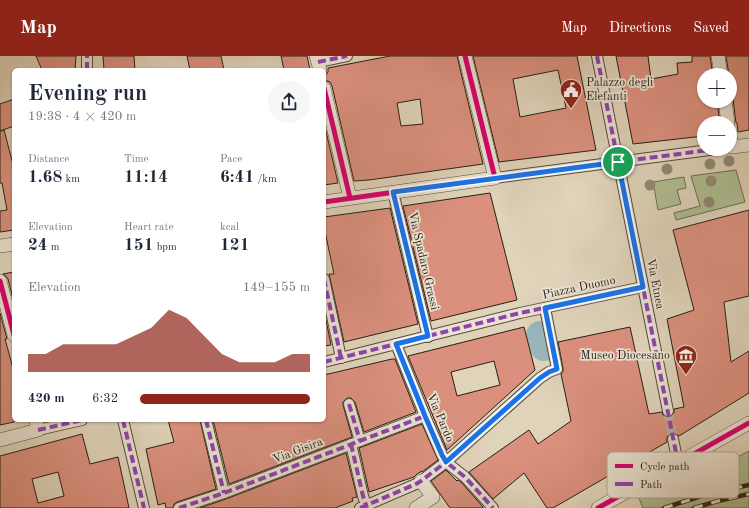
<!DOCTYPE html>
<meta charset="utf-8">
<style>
body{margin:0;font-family:"Old Standard TT",serif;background:#f6f6f7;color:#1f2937;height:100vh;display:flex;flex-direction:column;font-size:15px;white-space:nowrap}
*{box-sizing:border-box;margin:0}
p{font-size:13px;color:#747a83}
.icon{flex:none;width:22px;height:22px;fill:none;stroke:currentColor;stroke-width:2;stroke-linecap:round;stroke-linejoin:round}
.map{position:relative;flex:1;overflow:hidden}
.sheet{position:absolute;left:12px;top:12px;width:314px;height:354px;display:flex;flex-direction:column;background:#fff;border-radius:6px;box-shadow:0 1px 3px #0004}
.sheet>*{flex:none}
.buttons{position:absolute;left:697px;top:12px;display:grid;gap:8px}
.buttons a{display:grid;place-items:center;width:40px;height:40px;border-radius:50%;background:#fff;box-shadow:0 1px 3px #0004;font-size:20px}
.pin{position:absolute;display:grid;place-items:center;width:34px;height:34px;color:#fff;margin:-17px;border:2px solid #fff;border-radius:50%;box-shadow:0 1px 4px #0007}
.round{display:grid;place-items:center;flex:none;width:42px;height:42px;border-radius:21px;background:#f6f6f7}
.head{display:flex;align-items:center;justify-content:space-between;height:68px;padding:0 16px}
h1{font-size:22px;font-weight:700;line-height:30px}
.stats{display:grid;grid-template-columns:repeat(3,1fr);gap:6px;height:68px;padding:4px 16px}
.stats div{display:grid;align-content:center}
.stats b{font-size:17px;font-weight:700}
.stats small{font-size:11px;font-weight:400}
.stats p{font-size:11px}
.chart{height:112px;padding:8px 16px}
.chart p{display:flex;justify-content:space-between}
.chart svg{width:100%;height:72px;margin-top:4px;fill:#8f2418;opacity:.7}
ul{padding:0 16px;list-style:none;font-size:13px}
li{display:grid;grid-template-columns:64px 48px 1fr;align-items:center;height:30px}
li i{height:10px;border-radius:5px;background:#8f2418}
header{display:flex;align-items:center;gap:24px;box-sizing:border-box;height:56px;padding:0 20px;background:#8f2418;color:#fff}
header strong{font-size:19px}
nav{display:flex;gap:22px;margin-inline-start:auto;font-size:14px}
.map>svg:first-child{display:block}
</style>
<header>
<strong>Map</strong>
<nav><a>Map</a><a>Directions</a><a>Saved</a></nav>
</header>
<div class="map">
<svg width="749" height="452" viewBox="0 0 749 452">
<rect width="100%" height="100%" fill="#dfd3ba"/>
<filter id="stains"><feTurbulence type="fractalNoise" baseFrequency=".005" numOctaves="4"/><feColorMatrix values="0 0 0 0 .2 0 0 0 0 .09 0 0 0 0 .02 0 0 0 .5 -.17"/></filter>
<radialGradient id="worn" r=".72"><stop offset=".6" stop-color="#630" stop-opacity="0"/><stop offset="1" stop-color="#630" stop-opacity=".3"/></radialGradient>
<!-- green -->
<g fill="#afbd92" stroke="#6c6e54">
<path d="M736,114l9,32 -69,18 -2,-7 26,-7 -9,-30z"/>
<path d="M684,121l2,11 -9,2 4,14 -23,6 -5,-28z"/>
<path d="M749,395v57h-106l-4,-10 50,-22 7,3z"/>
</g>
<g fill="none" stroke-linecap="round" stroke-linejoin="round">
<!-- river -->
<path stroke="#98b5ba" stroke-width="28" d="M540,279l4,12"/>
</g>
<!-- building -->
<g fill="#db907e" stroke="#281e15" fill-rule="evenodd">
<path d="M36,0h40l-1,14h-33z"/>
<path d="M103,0h31l1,14h-31z"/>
<path d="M187,0h34l3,14h-34z"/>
<path d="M281,0h26l3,14h-26z"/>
<path d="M390,0h67l26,108 -114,16 -15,1 -22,-95 -2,-4 -6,-2v-3l4,-5v-4zM420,43l3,25 -22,2 -4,-23z"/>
<path d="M473,0h104l19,94 -97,12zM558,14l8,38 -46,9 -7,-38z"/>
<path d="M616,0h32l3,23 27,-5 -1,-11 15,-1v-6h18l3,19h-9v26h13l3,22h-16v13l-71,8z"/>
<path d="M726,0h23v74l-11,2 -1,-9h-1l-6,-48h-1z"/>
<path d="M14,43v27l-14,5 4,-1 10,38v62l-14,2v-21l7,-1 -5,-27h-2v-79z"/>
<path d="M324,67l14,60 -14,2z"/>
<path d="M490,137l27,107 -86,21 -28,-115z"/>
<path d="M390,152l28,116 -74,18 -14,-64 -1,-4h5l-10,-47v-10z"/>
<path d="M749,154v86l-25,6 7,60 18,-11v42l-70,43 -4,-3 -6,1 -2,3v5l-114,66h-6l-23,-35 -31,26 -24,-27 60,-42 9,14 33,-23 -10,-47 2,-3v-3l-5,-26 72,-15 19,87 13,-2 1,3 3,2h4l4,-4v-4l10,-2 -17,-88 27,-9 -21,-80z"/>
<path d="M14,216v31l-6,-24 -2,-3 -3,-2z"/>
<path d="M324,254l7,35 -7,1z"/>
<path d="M0,257l7,26h-2l9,33v50l-14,3z"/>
<path d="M524,271l11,43 -88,80 -39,-94zM494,305l6,24 -43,11 -6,-24z"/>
<path d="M392,303h3l21,53 -52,20 -9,-30 -4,-4h-4l-4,4v3l9,32 -123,47 -16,-64h111v-45z"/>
<path d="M168,364h32l16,69 -39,13 -3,2 -1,4h-7l-1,-5 -7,2 -12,-56 28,-7z"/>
<path d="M422,368l16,36 -16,12v-1l-5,3 -3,3 -45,15 -10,-44z"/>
<path d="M82,378l8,30 28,-7 11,51h-129v-52zM58,416l6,24 -26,7 -6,-24z"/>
<path d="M346,397l11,44 -5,1 1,3 -18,7h-135l26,-9z"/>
<path d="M446,414l11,11 1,-1 3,2 22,25 -1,1h-32l-19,-27z"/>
</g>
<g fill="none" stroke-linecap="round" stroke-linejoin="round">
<!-- pedestrian-tunnel -->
<path stroke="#baaf99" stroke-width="10" stroke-dasharray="10 5" stroke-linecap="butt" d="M668,355l5,28"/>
<!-- pedestrian casing -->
<g stroke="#564b3e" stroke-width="12">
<g id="pedestrian">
<path d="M597,0l71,355"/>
<path d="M318,6l29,-6"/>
<path d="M87,14v-14"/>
<path d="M495,122l222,-29"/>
<path d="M393,136l35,145"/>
<path d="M324,223l17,79"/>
<path d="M396,288l29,72 17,39 4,7 19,15 28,31"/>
<path d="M324,306l196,-49 123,-26"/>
<path d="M349,348l11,37"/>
<path d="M123,364l21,88"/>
<path d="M206,364l18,73"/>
<path d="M38,374l44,-10"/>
<path d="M673,383l5,24"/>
<path d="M351,388l12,52 4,12"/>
<path d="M179,452l45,-15 201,-77"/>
<path d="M360,452l56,-24 5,-3 25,-19 94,-84 9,-6 8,-3 -12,-61"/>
</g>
</g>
<!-- minor casing -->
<g stroke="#564b3e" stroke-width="14">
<g id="minor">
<path d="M316,0l4,14"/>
<path d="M718,0l3,19"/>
<path d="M324,32l26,110"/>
<path d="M725,45l3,22"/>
<path d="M730,79l2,12 17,-2"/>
<path d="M324,146l171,-24 -30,-122"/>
<path d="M0,190l14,-2"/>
<path d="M0,225l14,54"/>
<path d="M0,384l38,-10 -2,-10"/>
<path d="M416,452l17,-11 -12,-16"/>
<path d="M598,452l151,-85"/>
</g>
</g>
<!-- pedestrian -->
<use href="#pedestrian" stroke="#eae2d2" stroke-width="10"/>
<!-- minor -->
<use href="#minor" stroke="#eae2d2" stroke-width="13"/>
<!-- rail casing -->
<g stroke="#281e15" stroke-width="4.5">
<g id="rail">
<path d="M664,452l44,-14 41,-9"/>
<path d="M694,452l24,-7 31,-7"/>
</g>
</g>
<!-- rail -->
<use href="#rail" stroke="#eae2d2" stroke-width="3" stroke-dasharray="9" stroke-linecap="butt"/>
<!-- quiet -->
<g stroke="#8e44ad" stroke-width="4" stroke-dasharray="8 4" stroke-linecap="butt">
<path d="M597,0l81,407"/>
<path d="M318,6l29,-6"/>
<path d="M87,14v-14"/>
<path d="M730,91h2"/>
<path d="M495,122l222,-29"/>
<path d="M393,136l35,145"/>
<path d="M324,223l17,79"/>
<path d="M396,288l29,72 17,39 4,7 19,15 28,31"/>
<path d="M324,306l196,-49 123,-26"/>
<path d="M349,348l11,37"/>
<path d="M123,364l21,88"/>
<path d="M206,364l18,73"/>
<path d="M38,374l44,-10"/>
<path d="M351,388l12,52 4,12"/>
<path d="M179,452l45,-15 201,-77"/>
<path d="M360,452l56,-24 5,-3 25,-19 94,-84 9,-6 8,-3 -12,-61"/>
</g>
<!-- cycleway casing -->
<g stroke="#eae2d2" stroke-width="8">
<g id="cycleway">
<path d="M324,32l26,110"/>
<path d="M324,146l171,-24 -30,-122"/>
<path d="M0,225l14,54"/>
<path d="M598,452l151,-85"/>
</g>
</g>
<!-- cycleway -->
<use href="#cycleway" stroke="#d6006c" stroke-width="5"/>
</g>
<!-- trees -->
<g fill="#908a74">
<circle cx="729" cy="105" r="5.5"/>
<circle cx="710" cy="108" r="5.5"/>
<circle cx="667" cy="113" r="5.5"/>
<circle cx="711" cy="125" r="5.5"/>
<circle cx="650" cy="129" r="5.5"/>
<circle cx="709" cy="146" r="5.5"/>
</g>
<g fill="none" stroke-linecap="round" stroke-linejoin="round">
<!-- route casing -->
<g stroke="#fff" stroke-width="8">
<path id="route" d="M618,106l25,125 -98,21 12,61 -8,3 -9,6 -94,84 -4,-7 -17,-39 -29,-72 32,-8 -35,-144z"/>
</g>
<!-- route -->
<use href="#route" stroke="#1a73e8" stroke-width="5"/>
</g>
<!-- icons -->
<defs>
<g id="civic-pin" transform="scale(1.15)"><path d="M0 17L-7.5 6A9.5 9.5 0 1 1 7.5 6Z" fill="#8f2418" stroke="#eae2d2"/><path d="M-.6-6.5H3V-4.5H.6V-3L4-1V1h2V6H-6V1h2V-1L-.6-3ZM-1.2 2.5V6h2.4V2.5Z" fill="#fff"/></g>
<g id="museum-pin" transform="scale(1.15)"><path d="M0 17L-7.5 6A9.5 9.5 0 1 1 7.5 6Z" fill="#8f2418" stroke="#eae2d2"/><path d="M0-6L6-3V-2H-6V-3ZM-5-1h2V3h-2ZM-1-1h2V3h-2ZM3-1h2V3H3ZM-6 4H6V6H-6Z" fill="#fff"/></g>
</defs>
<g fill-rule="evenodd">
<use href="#civic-pin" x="571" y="34"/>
<use href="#museum-pin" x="686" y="300"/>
</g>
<g text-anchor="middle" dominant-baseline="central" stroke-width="3.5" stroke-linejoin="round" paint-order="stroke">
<!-- poi labels -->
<g font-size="12" fill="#281e15" stroke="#eae2d2" text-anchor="start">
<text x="586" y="27">Palazzo degli<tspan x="586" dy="14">Elefanti</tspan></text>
<text x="670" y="300" text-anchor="end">Museo Diocesano</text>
</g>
<!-- street labels -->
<g font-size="12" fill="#281e15" stroke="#eae2d2">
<text transform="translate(423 205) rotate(77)">Via Spadaro Grassi</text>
<text transform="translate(655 228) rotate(79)">Via Etnea</text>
<text transform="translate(579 232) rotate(-12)">Piazza Duomo</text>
<text transform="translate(440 362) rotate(67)">Via Pardo</text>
<text transform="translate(298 395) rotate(-21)">Via Gisira</text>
</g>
</g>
<!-- legend -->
<rect x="607" y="396" width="132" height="46" rx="6" fill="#eae2d2" stroke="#b0a799" stroke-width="1"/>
<rect x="615" y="408" width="18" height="4" fill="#d6006c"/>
<rect x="615" y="426" width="18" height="4" fill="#8e44ad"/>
<g font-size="11" fill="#281e15">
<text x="640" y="414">Cycle path</text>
<text x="640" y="432">Path</text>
</g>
<rect width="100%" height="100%" filter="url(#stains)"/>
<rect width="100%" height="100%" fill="url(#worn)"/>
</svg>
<div class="buttons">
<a>+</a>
<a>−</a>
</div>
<div class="pin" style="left:618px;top:106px;background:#1e9e55"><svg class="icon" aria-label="arrive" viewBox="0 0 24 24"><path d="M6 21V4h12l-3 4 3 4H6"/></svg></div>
<section class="sheet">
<div class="head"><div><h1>Evening run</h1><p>19:38 · 4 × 420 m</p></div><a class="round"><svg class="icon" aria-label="share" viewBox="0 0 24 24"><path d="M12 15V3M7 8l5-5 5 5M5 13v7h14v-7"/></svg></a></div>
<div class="stats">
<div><p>Distance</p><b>1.68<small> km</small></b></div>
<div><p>Time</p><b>11:14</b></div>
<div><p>Pace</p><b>6:41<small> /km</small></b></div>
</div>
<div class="stats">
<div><p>Elevation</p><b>24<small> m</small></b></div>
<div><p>Heart rate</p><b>151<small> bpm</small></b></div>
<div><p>kcal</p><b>121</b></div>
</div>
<div class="chart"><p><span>Elevation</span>149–155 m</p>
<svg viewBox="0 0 160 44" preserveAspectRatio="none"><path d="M0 44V33L10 33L20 27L30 27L40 27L50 27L60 22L70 17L80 6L90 11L100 22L110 33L120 38L130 38L140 38L150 33L160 33V44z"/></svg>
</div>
<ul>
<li><b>420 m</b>6:32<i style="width:100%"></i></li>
</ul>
</section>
</div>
